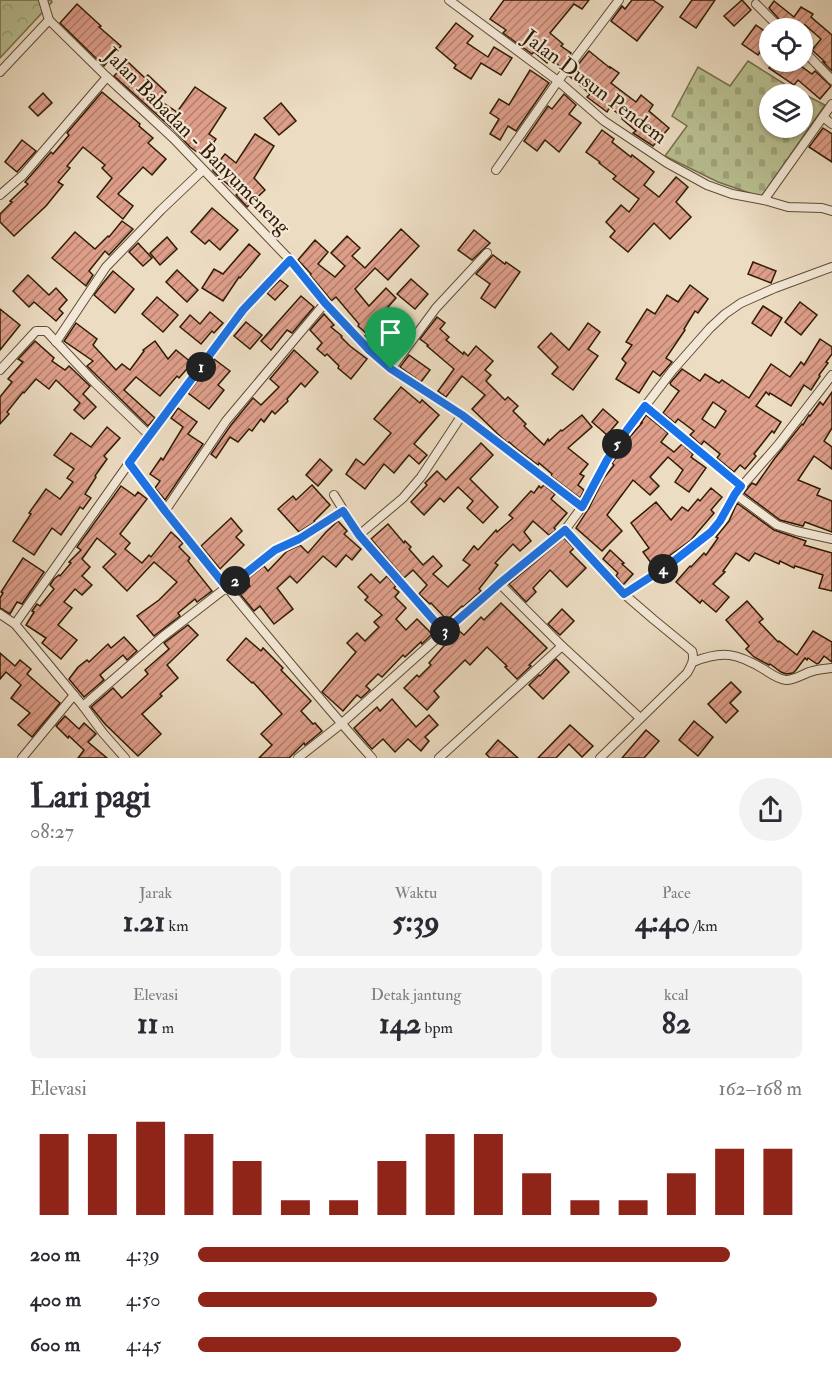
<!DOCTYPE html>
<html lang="id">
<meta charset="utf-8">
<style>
body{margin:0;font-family:"IM FELL Double Pica",serif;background:#f2f2f3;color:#2b2b33;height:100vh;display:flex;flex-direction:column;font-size:22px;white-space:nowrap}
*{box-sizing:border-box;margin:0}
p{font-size:20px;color:#7c7c81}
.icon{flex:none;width:33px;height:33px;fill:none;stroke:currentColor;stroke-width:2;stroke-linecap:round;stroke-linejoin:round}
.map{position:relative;height:758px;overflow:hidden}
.details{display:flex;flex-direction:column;background:#fff;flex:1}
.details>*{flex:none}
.tools{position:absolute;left:759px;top:18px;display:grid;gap:12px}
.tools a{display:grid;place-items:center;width:54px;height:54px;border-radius:50%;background:#fff;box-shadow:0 2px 4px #0004;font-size:30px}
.pin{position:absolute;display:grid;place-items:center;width:51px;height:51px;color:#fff;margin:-62px -26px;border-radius:50% 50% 50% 0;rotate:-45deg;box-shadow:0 0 6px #0007}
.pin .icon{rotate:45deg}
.km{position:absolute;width:30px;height:30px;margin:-15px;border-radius:50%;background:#222;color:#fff;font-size:16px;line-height:30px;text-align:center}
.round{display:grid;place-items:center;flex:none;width:63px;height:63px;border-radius:32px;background:#f2f2f3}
.headline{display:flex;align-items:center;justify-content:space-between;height:102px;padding:0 30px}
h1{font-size:33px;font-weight:700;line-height:45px}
.stats{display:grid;grid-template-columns:repeat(3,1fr);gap:9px;height:102px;padding:6px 30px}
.stats div{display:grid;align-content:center;border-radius:9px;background:#f2f2f3;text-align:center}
.stats b{font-size:30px;font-weight:700}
.stats small{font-size:16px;font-weight:400}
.stats p{font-size:16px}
.chart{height:168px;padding:12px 30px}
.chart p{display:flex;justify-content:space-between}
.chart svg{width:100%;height:108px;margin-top:6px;stroke:#8f2418;stroke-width:6}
ul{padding:0 30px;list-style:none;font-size:20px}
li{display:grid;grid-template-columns:96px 72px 1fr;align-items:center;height:45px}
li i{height:15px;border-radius:8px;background:#8f2418}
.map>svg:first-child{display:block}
</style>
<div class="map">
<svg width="832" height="758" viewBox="0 0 832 758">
<defs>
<pattern id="forest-crowns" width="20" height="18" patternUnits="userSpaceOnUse" patternTransform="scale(1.5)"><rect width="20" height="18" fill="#b9c092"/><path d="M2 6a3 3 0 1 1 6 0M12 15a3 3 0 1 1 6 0" fill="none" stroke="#9fa47c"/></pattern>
<pattern id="cemetery-stones" width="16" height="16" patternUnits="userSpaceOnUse" patternTransform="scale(1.5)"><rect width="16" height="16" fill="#b9c092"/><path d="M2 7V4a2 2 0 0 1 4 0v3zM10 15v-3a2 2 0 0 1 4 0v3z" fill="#9fa47c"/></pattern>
<pattern id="building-hatch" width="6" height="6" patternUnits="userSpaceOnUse" patternTransform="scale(1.5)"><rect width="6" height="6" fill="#de9e8a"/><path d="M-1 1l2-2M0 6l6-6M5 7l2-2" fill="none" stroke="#b4806f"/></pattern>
</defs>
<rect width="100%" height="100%" fill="#ecdcc2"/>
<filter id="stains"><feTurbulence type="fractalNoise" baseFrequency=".00333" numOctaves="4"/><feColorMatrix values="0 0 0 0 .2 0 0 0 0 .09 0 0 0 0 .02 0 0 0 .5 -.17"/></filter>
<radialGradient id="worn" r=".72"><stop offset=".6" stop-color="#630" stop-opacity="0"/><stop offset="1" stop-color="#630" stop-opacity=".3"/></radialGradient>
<!-- forest -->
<path fill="url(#forest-crowns)" stroke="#746e4b" stroke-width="1.5" d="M0,0h51l1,2 -52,56z"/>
<!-- cemetery -->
<path fill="url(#cemetery-stones)" stroke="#746e4b" stroke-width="1.5" fill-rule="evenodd" d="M748,61l38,24 39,20 -64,92 -43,-15 -53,-26 22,-30 -15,-10 26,-49 32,19zM770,94h32v34h-32z"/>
<!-- building -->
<g fill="url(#building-hatch)" stroke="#301c04" stroke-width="1.5" fill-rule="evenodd">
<path d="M504,0h85l-7,9 -8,-5 -24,29 13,11 -2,2 10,7 -10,14 -11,-8 -3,4 -13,-11 -2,2 -29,-21 3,-3 -16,-11z"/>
<path d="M632,0h21l10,7 -26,34 -26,-20 11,-15 3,3z"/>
<path d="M692,0h23l-19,28 -16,-11z"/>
<path d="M742,0l9,10 -17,16 -10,-10z"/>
<path d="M774,1l20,16 7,-10 12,7 -2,3 21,18v36l-9,-9h2l-13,-12 9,-11 -16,-14 -2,3h-15l-2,-1 -17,-19z"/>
<path d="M77,4l24,22 -2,1 22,19 -17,20 -44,-43z"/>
<path d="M456,23l17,13 -6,7 21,14 6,-10 18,11 -11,17 -20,-12 -10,16 -17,-11 2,-3 -20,-17z"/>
<path d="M756,25l14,10v4l-12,16 -16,-11z"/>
<path d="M589,51l21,17v-1l9,6 -8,10 25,19 5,-7 12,10 -4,6 20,17 -16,18 -20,-13 3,-2 -14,-12 1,-1 -13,-11 -3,5 -20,-15 3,-3 -21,-18z"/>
<path d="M128,62l17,16 3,-3 18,17 -7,8 18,12 18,-25 31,21 -17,26 7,5 -12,18 -14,-10 -16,-17 -60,-54z"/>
<path d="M774,62h21l17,12 3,-3 16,15 -11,13 -22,-19 -4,5 -25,-17z"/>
<path d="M530,70l19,13 -33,48 -8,-5 -8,14 -10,-6 9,-15 -9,-6 9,-14 10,6z"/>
<path d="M102,92l38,32 -1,2 14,12 -5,5 18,16 -14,16 -9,-8 -25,27 15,12 -10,13 -26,-22 15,-19 -10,-10 3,-3 -22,-18 -16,19 3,2 -12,14 5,3 -17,21 -32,30 -14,-14v-8l12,-12 -2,-1 18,-17 -3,-2 26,-30 2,2 16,-19 -2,-2z"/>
<path d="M43,93l9,10 -14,13 -9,-9z"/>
<path d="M564,94l12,11 -7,9 12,9 -22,29 -14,-12 -8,11 -13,-10 24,-35 4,3z"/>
<path d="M281,103l15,18 -17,14 -15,-17z"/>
<path d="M823,128l9,6v28l-23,-15z"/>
<path d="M602,130l12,9 -2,3 19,15 1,-2 22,17 -10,13 15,12 17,-20 12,10 -12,15 15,15 -21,22 -16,-16 -26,29 -18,-15 5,-6 -9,-9 15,-17 8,7 10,-13 -26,-20 3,-3 -17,-13 1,-1 -14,-10z"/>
<path d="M255,134l19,12 -20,32 11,12 -18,17 -11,-12 2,-2 -20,-17 -5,-5v-2l12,-15 11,9z"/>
<path d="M22,140l14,11 -19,21 -12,-10z"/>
<path d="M212,208l26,22 -18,20 -11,-10 -4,4 -14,-12z"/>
<path d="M122,221l11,8 -24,26 -4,-4 -16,20 4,4 -7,11 -34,-28 23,-26 20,17 13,-13 1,1z"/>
<path d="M401,229l18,17 -31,34 -13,-12 -20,21 14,17 17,-18 10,10 -8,9 10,10 -14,15 17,14 -11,14 -16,-14 1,-1 -10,-9 2,-2 -9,-8 1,-2 -23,-27 -5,4 -1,-2 -20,-24 1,-1 -13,-14 17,-20 13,12 -10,12 17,13 10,-11 -14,-13 16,-17 13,12 -8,8 13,12z"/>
<path d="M474,230l16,13 -18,17 -14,-10z"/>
<path d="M167,237l10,12 -17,16 -10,-12z"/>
<path d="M138,243l14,15 -9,8 -14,-14z"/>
<path d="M249,244l11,10 -20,24 -1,-1 -16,24 -21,-13 12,-19 9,5z"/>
<path d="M493,255l12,9 1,-2 14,10 -25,36 -14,-10 9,-14 -14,-10z"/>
<path d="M753,262l23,9 -5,12 -23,-9z"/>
<path d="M177,270l21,20 -11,12 -21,-20z"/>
<path d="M113,271l21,18 -19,24 -21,-18 9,-12z"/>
<path d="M28,275l21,20 7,-7 11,12 -8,9 4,4 -7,8 -22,-19 -5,5 -16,-16z"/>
<path d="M411,279l17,15 -13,15 -18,-15z"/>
<path d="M280,280l8,6 -13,14 -8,-7z"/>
<path d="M690,285l18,14 -10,14 -3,-2 -11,18 1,1 -19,28 6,4 -12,14 -7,-5 -14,22 -23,-14 10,-16 -4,-4 10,-14 -6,-3 21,-33 8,5 12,-19 11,7z"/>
<path d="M301,296l13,11 -22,26 -5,-3 -16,20 -10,-9z"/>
<path d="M157,297l21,18 -15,17 -21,-18z"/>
<path d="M800,302l17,13 -16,20 -16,-13z"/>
<path d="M763,306l19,12 -11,18 -19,-13z"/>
<path d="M0,309l20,16 -20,25z"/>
<path d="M210,312l13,11 -9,10 -2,-2 -11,13 -21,-17 10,-12 10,9z"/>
<path d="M324,314l10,11 -3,2 11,9 -1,1 9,9 17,13 -16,20 -13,-11 1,-2 -12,-12 -2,2 -8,-7 5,-6 -12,-13z"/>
<path d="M437,317l8,6 -5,6 9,8 -3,3 17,14 1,-2 4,4 8,-10 17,15 -8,9 6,5 -5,6 19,19 3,-3 10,9 -5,5 13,13 -2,2 20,19 4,-6 1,2 12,-11 1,1 20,-16 10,12 -24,21 20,16 -8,10 4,2 -6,9 6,5 -4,8 -29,-22 1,-2 -13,-11 -1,2 -21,-16 -8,-7 -1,1 -6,-5 -30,-29 13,-14 -23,-19 -16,21 -8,-6 16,-22 -27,-23 1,-1 -8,-6z"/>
<path d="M246,322l16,13 -12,14 -16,-13z"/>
<path d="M76,323l21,16 -4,6 23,25 6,-6 8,6 14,-19 -1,-1 12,-9 13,18 8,-9 16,13 -13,15 -2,-2 -17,20 -24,-19 -12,13 31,28 -7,8 -61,-60 6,-5 -29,-20z"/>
<path d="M588,323l12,9 -12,17 10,7 -25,34 -21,-16 6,-7 -20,-20 13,-14 18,17z"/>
<path d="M820,339l12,8v7l-6,8 2,1 -9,12 1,1 -9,14 -7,-5 -13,21 -21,-13 -1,2 -3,-3 -10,14 25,16 -7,11 -2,-2 -18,23 2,2 -11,13 -5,-4 -6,7 -17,-14 3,-4 -16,-13 -3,4 -11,-10 4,-4 -16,-12 -3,4 -12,-10 16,-22 -8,-6 -1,-2 12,-14 18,12 5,-7 14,9 3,-3 27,18 22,-34 19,13 11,-15 3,3zM713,402l13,9 -11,17 -13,-9z"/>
<path d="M35,341l19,17 -2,3 13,9 4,-4 21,20 -7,8 13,13 -12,12 -10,-9 6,-7 -24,-23 -7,9 -13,-10 -12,14 -1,-1 -16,20 2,2 -9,10v-27l12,-15 -4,-3 15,-17 -5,-3z"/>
<path d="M294,350l24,22 -13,15 -4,-4 -14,16 1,2 -13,13 -3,-3 -8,11 -3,-3 -9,12 -3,-2 -11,13 -8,-5 -14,21 -5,-4 20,-29 22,-27 8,7 18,-18 -9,-8z"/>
<path d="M409,355l21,15 -9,12 -21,-15z"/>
<path d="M214,359l16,12 -12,14 6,5 -15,19 -21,-16z"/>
<path d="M401,387l19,16 2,-3 17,15 -25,29 13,11 -8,9 -10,-9 -15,18 -10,-9 -19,25 -19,-15 10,-15 8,6 27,-32 -17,-14z"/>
<path d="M832,392v36l-8,13 8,6v22l-18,-13 -16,24 22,9 -3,6 15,6v31l-27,-10 -2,4 -23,-6 -36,-27 8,-10 4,2 19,-27 27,-34 1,1 6,-10 1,1 10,-14 3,3z"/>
<path d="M178,408l19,14 -9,12 15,10 -38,56 -10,-12 5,-7 -10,-7 11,-16 2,2 20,-33 -12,-9z"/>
<path d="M603,409l15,13 -11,13 -15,-13z"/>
<path d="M646,415l22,18 -7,9 13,10 8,-8 11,10 -2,3 15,11 -17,24 -14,-10 8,-12 -15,-13 -18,20 9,9 -9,9 -17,-15 -26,35 15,16 -20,20 -26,-23 13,-20 15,-30 10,-13 -2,-2 10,-13 -1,-1 7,-10 14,-16h-1z"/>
<path d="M107,427l13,11 -16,18 3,3 -12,17 1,1 -11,17 6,4 -8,11 -3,-2 -19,28 -9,-7 -18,27 -21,-14 18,-27 -2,-1 17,-24 14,10 13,-17 -6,-4 7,-9 -20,-14 17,-22 20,14z"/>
<path d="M481,443l12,12 -23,24 28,28 -15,16 -16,-15 6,-7 -15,-14 -14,15 -4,-4 -16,17 -13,-13 16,-17 -2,-2 12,-12 9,9z"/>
<path d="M320,459l12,11 -14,16 -12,-11z"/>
<path d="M312,485l18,20 -16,16 1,1 -16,10 -21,-23 15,-13 3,4z"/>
<path d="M544,485l11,9 -4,5 16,14 -13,15 2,2 -7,5 -16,-14 -9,11 7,9 -11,10 -7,-7 -18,19 3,2 -19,24 2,2 -18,16 -1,-1 -15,14 -16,-17 -1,1 -11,-10 8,-9 -14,-15 -9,8 -33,-39 17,-15 16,19 1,-2 6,6 -2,2 14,16 10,-9 9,10 -9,8 15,13 22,-22 -7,-5 11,-14 4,4 18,-20 1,2 16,-14 -4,-3 22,-24 3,2 5,-7 2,2z"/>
<path d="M121,486l14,10 3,-4 9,7 -27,35 10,9 -5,6 17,14 7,-8 2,2 20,-25 12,11 -4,4 11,11 -2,3 24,30 -15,11 -2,-3 -17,14 2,3 -26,20 -17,-20 22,-16 18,-18 -23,-20 -27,29 -24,-24 13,-13 -19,-16 -15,21 8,8 -8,9 10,9 -10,10 -7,-6 -11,13 8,6 -14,17 19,15 -16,19 -19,-16 4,-5 -20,-13 8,-13 -2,-1 5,-7 3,2 14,-17 -4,-4 4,-6 5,-4 1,1 11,-13 -2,-1 12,-12 -4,-3z"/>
<path d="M711,488l11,9 -11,13 3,3 -23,27 -37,27 -11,-15 6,-4 -18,-25 25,-21 15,18 11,-13 6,4 10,-12 2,2z"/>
<path d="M737,503l37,27 32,11 -2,4 28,8v38l-13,-3 4,-13 -28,-9 -1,2 -14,-7 -1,3 -24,-11 -6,8 -13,-8 -13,18 2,1 -12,12 16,13 -13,15 -14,-12 -2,3 -24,-21 14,-16 1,1 13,-14 2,2 12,-17 -2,-1 13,-16z"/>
<path d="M231,518l11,13 -6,6 8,8 -24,24 -19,-23z"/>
<path d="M338,521l9,10 -3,3 17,15 -9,11 -6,-5 -10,12 -13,-11 -26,27 -7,-7 -13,12 16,21 -19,15 -14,-18 -6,5 -14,-17 10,-8 -4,-6 18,-14 4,5 19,-20 13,-6 8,8 18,-21z"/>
<path d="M564,538l10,10 -4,4 16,16 -19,19 -17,-17 -17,18 3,4 -10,10 -17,-18z"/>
<path d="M610,550l14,13 -2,1 11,10 -10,11 -7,-9 2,-3 -15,-14z"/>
<path d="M23,558l21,14 -22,32 -5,-2 -7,12 -10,-6v-10l3,-5 -2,-1z"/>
<path d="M371,574l9,9 7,-7 9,10 -2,2 5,4 -4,5 11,11 -10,11 10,11 11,-11 15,15 -10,10 -1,-2 -16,15 -2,-2 -21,22 -4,-3 -12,12 4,4 -9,8 -4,-3 -14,16 -21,-19 34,-40 -9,-9 10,-10 8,8 14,-14 -5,-5 8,-7 -17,-15 3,-3 -10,-10z"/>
<path d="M747,601l16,18 -4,3 19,20 1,-1 18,14 16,-24 19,11v20l-8,-6 -5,7 -2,1 -9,-6 -1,2 -2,-2 -9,12 -3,3 -7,1 -5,-2 -11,-8 -1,1 -15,-8 -8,-8 3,-3 -23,-26z"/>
<path d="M501,603l46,45 -18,17 2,1 -14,13 -12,-12 2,-1 -20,-19 -17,18 -5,-5 -31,31 5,6 -12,13 -23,-22 13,-13 2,2 12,-12 -2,-2 29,-33 6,5 17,-18 3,3z"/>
<path d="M562,609l12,12 -14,14 -12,-11z"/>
<path d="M188,625l10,10 -31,30 11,13 -18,16 2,2 -20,18 19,20 -23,22 -33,-32 -14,-17 22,-19 9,10 26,-24 -3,-4 24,-21 -5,-6z"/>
<path d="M124,637l13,14 -10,9 -4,-5 -23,20 4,5 -20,17 -15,-18 9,-12 9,-7 2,2 19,-18 3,4z"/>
<path d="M246,638l15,13 2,-3 20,20 -2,2 30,31 -10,10 12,13 2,-1 7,8 -17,14 -1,-2 -15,15h-30l13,-13 -11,-11 21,-20 -29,-32 -1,1 -25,-23z"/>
<path d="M0,653l15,13 5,-6 11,9 -4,5 33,29 -28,34 -14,-12 12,-12 -19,-15 10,-13 -15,-13 -6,7z"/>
<path d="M556,659l13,13 -26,27 -14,-14 10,-10 1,1z"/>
<path d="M731,682l10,10 -11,11 8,8 -12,12 -18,-19z"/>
<path d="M392,699l24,28 13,-12 9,10 -13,12 4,4 -8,10 -13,-12 -13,13 -12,-13 -11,10 -18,-21 23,-21 3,4z"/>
<path d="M65,716l14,13 5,-6 11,10 1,1 -8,8 19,16h-29l6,-8 -15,-14 -1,2 -12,-12z"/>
<path d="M694,721l19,16 -15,19 -19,-16z"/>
<path d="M570,725l23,21 -11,11 -13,-13 -13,14h-18z"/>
<path d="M646,730l13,11 -15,17h-22z"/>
<path d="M498,740l20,18h-28l-4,-4z"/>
</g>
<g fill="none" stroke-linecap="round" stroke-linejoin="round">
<!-- minor casing -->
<g stroke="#5f4c34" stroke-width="10">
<g id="minor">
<path d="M43,0l6,20 58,57 66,61 117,122 35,43 44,47 22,19 71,46 120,92"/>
<path d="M449,0l109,81 46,40 63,42 40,22 25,9 32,6 24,7 34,1 10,3"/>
<path d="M756,4l24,24"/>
<path d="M802,49l30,31"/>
<path d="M0,72l49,-52"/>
<path d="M823,117l9,7"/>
<path d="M496,170l62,-89 61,-81"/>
<path d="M0,195l23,-20 84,-98"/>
<path d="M764,200l68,-96"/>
<path d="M56,342l50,-75 55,-57 42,-40"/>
<path d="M391,369l45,-61 51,-55"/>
<path d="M0,370l36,-39h10l49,52 54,52"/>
<path d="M645,406l96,80"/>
<path d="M129,463c43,58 89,114 135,169 36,43 71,85 108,126"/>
<path d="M735,494l42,31 19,6 36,8"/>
<path d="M334,495l25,40 85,97"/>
<path d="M165,511l61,-90 99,-118"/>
<path d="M565,530l59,64 29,25 39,32c3,9 -1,15 -5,22l-87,85"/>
<path d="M359,535l44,-37 18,-21 41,-62"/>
<path d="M499,583l63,63 78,72"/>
<path d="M624,594l45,-29 42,-33 10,-11 14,-27 43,-49 54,-70"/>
<path d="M0,614l15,10 68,82 20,27 22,25"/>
<path d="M15,624l134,-189 94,-125 47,-50"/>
<path d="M693,662c30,-12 44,-9 72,8 6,4 13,9 21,10 10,0 18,-7 27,-9 6,-2 13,-2 19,-3"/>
<path d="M83,706l78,-68 114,-88 24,-11 44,-28"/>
<path d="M22,758l52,-63"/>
<path d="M298,758l43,-34 158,-141 66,-53 17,-23 25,-47 20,-30 45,-59 38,-43 15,-14 16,-11 34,-15 57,-21"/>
<path d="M439,758l123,-112"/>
</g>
</g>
<!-- minor -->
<use href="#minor" stroke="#f3e8d7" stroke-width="8"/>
</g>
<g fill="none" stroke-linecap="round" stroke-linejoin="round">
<!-- route casing -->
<g stroke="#fff" stroke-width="12">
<path id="route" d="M290,260l35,43 44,47 22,19 71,46 120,92 25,-47 20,-30 18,-24 96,80 -6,8 -15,27 -9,11 -42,33 -45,29 -59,-64 -65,53 -56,49 -85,-97 -16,-24 -44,28 -24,11 -48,38 -62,-77 -36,-48 114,-153z"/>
</g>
<!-- route -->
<use href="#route" stroke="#1a73e8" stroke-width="8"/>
</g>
<g text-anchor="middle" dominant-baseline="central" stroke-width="4.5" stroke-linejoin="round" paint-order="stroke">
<!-- street labels -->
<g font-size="21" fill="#301c04" stroke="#f3e8d7">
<text transform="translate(595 87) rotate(37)">Jalan Dusun Pendem</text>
<text transform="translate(197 141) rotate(45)">Jalan Babadan - Banyumeneng</text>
</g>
</g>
<rect width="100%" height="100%" filter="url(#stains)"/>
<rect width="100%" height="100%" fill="url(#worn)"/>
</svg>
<div class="tools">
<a><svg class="icon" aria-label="locate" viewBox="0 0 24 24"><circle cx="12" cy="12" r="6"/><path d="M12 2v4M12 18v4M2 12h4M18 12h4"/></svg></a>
<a><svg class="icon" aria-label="layers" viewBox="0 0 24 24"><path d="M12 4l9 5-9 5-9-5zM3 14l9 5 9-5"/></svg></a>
</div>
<div class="pin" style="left:391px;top:369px;background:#1e9e55"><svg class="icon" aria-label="arrive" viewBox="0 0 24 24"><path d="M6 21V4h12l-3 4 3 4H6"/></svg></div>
<b class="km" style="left:201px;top:367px">1</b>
<b class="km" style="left:235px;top:581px">2</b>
<b class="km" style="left:445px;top:631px">3</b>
<b class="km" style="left:663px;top:569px">4</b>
<b class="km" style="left:617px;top:444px">5</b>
</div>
<section class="details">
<div class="headline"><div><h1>Lari pagi</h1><p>08:27</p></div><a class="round"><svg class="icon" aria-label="share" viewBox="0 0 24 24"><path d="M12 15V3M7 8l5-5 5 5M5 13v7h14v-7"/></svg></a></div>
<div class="stats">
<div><p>Jarak</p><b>1.21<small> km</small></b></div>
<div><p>Waktu</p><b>5:39</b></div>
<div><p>Pace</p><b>4:40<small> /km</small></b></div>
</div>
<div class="stats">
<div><p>Elevasi</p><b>11<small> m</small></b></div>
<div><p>Detak jantung</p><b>142<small> bpm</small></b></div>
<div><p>kcal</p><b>82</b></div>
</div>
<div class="chart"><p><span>Elevasi</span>162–168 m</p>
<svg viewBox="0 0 160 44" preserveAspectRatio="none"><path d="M5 44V11M15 44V11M25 44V6M35 44V11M45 44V22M55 44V38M65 44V38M75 44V22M85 44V11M95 44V11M105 44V27M115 44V38M125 44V38M135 44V27M145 44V17M155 44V17"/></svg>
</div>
<ul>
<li><b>200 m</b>4:39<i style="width:88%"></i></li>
<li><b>400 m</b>4:50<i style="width:76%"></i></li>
<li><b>600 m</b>4:45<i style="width:80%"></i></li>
</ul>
</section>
